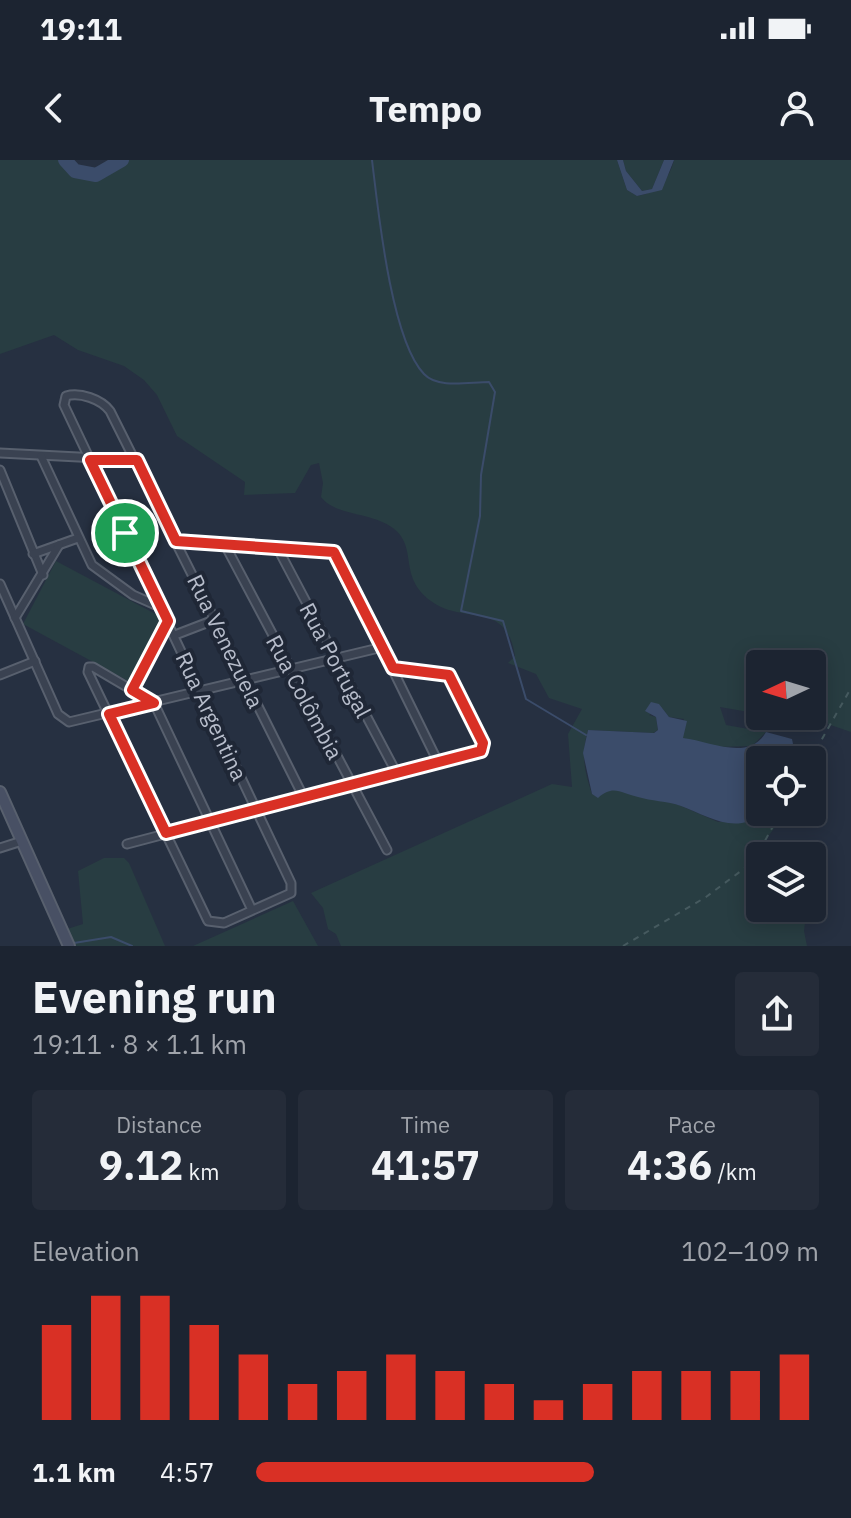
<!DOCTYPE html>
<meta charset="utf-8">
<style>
body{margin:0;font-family:"IBM Plex Sans",sans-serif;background:#252c39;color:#f1f3f6;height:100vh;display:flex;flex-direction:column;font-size:30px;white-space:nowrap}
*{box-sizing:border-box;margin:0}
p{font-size:26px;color:#a0a4ab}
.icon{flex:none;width:44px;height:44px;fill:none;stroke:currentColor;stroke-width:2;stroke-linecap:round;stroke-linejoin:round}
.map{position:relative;height:786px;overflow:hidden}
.sheet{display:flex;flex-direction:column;background:#1c2431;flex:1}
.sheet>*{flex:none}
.needle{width:52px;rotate:266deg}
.controls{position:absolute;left:746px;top:490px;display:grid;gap:16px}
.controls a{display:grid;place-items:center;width:80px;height:80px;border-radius:8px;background:#1c2431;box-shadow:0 4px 20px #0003,0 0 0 2px #3a414d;font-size:40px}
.pin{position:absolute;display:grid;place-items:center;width:68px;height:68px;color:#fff;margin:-34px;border:4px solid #fff;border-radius:50%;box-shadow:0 2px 8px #0007}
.round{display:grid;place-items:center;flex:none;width:84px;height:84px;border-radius:8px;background:#252c39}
.headline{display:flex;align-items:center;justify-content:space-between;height:136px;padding:0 32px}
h1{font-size:44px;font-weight:700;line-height:60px}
.metrics{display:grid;grid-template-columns:repeat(3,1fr);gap:12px;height:136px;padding:8px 32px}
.metrics div{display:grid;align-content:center;border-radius:8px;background:#252c39;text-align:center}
.metrics b{font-size:40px;font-weight:700}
.metrics small{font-size:22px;font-weight:400}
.metrics p{font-size:22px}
.chart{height:224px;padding:16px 32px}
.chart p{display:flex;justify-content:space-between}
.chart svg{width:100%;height:144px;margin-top:8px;stroke:#d93025;stroke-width:6}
ul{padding:0 32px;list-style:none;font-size:26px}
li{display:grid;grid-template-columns:128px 96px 1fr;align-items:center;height:60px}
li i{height:20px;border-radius:10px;background:#d93025}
.status{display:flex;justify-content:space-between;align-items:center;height:56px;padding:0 40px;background:#1c2431;direction:ltr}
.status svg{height:22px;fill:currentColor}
header{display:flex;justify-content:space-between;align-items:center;height:104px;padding:0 32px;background:#1c2431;font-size:36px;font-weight:700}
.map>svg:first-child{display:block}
</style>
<div class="status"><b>19:11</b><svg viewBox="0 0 49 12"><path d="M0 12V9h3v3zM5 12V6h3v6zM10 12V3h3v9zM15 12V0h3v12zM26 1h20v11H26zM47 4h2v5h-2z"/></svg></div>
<header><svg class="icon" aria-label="back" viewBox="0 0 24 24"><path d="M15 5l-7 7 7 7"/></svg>Tempo<svg class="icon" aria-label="person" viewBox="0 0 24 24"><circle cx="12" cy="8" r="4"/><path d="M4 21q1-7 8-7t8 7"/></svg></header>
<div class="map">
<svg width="851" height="786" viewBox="0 0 851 786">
<rect width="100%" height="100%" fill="#263041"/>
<!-- green -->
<g fill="#283d42">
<path d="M0,0h66l2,9 10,8 49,-17h490l10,30 10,6c20,-3 32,-16 37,-36h177v572l-47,-16h8v-52h-52v50l-40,-7 6,18 40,7 -14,14 -34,1 -36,-9 2,-19 -15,-2 -7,-9 -13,7 7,2 2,13 -5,3 -65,-3c-7,24 -4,41 4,64l6,3 10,-7 10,-1 61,16 39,17h28l15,-10h18l-3,14 -13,17 1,9 11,-4 19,1 3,7h-37v52h47l-3,23 3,15h-466l-5,-12 -8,-5 -5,-21 -12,-15 241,-109 20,3 -4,-53 14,-25 -33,-11 -13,-24 -28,-11 7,-7c-9,-57 -50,-30 -84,-55 -34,-25 -12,-53 -38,-73 -21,-16 -58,-12 -72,-31l2,-14 -4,-20 -8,2 -16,28 -51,2 1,-13 -68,-46 -20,-41 -13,-15 -20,-14 -46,-16 -24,-15 -54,19z"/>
<path d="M623,0h41l-12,29 -10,2 -16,-20z"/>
<path d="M56,401l107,57 -33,64 -107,-58z"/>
<path d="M104,698h20l5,5 36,83h-92l-6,-17 16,-5 -5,-53z"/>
<path d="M293,741l25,45h-125z"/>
</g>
<!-- water -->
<g fill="#3b4c6a">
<path d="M617,0h6l3,11 16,20 10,-2 12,-29h10l-12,30 -25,6 -10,-6z"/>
<path d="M651,542l8,2 10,13 18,4 -4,17c27,3 66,24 83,-6l26,7 2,10 -8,11h-26l1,52c-23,25 -55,3 -80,-6 -14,-5 -30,-5 -43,-9 -17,-4 -25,-13 -40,1l-6,-4 -9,-41 5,-23 66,3 4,-3 -2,-13 -11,-6z"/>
</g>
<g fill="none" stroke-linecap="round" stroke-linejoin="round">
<!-- stream -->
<g stroke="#3b4c6a" stroke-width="2">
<path d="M372,0c6,49 19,180 52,214 14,15 45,8 65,8l6,10 -14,83 -1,41 -19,95 42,10 23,78 60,36"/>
<path d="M74,783l37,-6 21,9"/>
</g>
<!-- river -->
<path stroke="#3b4c6a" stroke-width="14" d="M65,0l10,11 21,4 26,-15"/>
<!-- minor casing -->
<g stroke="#58606e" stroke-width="11">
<g id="minor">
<path d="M0,293l137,7"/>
<path d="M41,296l51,109 41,30 27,12"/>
<path d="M0,310l43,105"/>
<path d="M176,381l152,9 8,4 102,208"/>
<path d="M224,383l163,307"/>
<path d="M277,387l119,225"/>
<path d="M33,394l45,-16"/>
<path d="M0,424l58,130 11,8 314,-75"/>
<path d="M15,458l44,-73"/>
<path d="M175,475l39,-15"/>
<path d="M0,515l35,-14"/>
<path d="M132,530l36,-69"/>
<path d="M127,684l354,-93 2,-8 -34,-68 -56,-7"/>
<path d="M0,688l22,-7"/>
<path d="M252,750l-98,-207 -61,-36h-4l-1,5 120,249 16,2 67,-30v-10l-227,-478 2,-9c14,-4 35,3 44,15l193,385"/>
</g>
</g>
<!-- secondary casing -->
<g stroke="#58606e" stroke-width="14">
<path id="secondary" d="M0,632l69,154"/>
</g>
<!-- path -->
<g stroke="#465a5f" stroke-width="2" stroke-dasharray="6 6" stroke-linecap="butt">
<path d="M810,600l41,-72"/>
<path d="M623,786l83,-49 47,-35 28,-50"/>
</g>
<!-- minor -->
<use href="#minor" stroke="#3a4251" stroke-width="7"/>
<!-- secondary -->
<use href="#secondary" stroke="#485064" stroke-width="10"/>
</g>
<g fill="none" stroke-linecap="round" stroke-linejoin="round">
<!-- route casing -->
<g stroke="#fff" stroke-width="16">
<path id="route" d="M90,300h47l39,81 158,11 59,116 56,7 34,68 -2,8 -315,82 -57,-119 45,-11 -22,-13 36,-69z"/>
</g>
<!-- route -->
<use href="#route" stroke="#d93025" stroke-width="10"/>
</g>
<g text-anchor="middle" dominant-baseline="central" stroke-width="8" stroke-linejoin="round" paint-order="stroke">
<!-- street labels -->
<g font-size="22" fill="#b7bdcb" stroke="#1f2736">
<text transform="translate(226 481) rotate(64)">Rua Venezuela</text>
<text transform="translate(336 500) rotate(62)">Rua Portugal</text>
<text transform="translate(305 537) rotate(62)">Rua Colômbia</text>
<text transform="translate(212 556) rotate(65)">Rua Argentina</text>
</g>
</g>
</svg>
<div class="controls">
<a><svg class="needle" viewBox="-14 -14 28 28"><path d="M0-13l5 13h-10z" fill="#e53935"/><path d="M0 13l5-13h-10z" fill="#a0a4ab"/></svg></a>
<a><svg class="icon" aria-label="locate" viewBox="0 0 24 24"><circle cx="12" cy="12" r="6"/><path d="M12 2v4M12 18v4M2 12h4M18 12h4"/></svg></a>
<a><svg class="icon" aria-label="layers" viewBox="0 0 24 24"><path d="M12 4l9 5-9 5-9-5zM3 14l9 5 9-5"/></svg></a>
</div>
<div class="pin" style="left:125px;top:373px;background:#1e9e55"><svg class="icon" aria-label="arrive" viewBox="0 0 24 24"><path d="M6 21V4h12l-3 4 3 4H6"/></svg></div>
</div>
<section class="sheet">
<div class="headline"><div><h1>Evening run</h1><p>19:11 · 8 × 1.1 km</p></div><a class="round"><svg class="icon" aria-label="share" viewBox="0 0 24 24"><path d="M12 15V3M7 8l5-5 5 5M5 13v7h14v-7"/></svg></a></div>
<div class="metrics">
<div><p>Distance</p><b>9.12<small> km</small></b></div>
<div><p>Time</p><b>41:57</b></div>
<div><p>Pace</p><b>4:36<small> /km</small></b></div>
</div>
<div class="chart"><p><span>Elevation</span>102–109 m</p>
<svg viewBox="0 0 160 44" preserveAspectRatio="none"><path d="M5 44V15M15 44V6M25 44V6M35 44V15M45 44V24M55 44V33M65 44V29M75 44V24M85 44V29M95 44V33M105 44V38M115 44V33M125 44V29M135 44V29M145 44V29M155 44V24"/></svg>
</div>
<ul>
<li><b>1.1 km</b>4:57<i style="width:60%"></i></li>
</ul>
</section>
